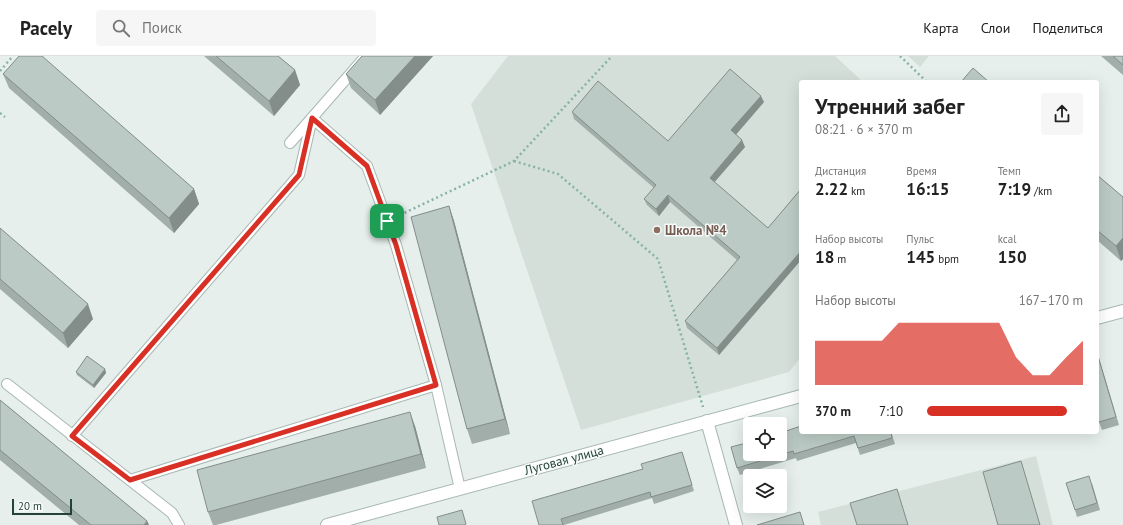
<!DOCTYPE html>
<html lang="ru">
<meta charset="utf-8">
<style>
body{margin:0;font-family:"PT Sans",sans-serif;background:#f6f6f6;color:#222;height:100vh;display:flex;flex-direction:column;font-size:15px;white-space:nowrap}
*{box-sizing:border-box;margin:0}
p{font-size:13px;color:#767676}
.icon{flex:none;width:22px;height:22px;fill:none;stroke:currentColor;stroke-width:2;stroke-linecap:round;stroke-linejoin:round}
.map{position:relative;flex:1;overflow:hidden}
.sheet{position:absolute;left:799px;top:24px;width:300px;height:354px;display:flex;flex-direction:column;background:#fff;border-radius:4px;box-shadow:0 4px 16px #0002}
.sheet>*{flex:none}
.fabs{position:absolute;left:743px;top:361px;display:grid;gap:8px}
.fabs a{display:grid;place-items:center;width:44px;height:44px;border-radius:4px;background:#fff;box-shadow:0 4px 16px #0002;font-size:20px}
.scale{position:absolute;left:12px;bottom:10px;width:60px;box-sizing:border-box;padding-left:4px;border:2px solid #24423a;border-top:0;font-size:11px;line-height:14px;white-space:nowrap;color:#24423a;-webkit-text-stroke:3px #f7fbf9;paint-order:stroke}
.pin{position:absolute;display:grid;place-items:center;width:34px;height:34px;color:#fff;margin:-17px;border-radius:8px;box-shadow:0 2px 6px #0006}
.round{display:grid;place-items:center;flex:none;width:42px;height:42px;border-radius:4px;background:#f6f6f6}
.summary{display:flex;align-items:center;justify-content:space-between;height:68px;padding:0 16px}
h1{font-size:22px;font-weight:700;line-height:30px}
.figures{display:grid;grid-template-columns:repeat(3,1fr);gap:6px;height:68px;padding:4px 16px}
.figures div{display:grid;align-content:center}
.figures b{font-size:17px;font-weight:700}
.figures small{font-size:11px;font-weight:400}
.figures p{font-size:11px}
.chart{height:112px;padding:8px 16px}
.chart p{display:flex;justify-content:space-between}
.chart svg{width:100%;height:72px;margin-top:4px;fill:#d93025;opacity:.7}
ul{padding:0 16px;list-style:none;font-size:13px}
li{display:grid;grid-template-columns:64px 48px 1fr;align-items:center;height:30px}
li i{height:10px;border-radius:5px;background:#d93025}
header{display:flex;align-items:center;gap:24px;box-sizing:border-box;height:56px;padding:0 20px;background:#fff;border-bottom:1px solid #e0e0e0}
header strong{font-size:19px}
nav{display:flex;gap:22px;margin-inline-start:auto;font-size:14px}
.search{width:280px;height:36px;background:#f6f6f6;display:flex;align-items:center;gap:10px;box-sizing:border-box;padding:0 14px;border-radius:4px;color:#767676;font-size:15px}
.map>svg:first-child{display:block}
</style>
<header>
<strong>Pacely</strong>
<div class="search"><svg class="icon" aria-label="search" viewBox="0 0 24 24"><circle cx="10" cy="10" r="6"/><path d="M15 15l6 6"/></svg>Поиск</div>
<nav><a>Карта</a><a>Слои</a><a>Поделиться</a></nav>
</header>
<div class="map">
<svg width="1123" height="469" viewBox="0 0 1123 469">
<rect width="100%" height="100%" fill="#e6efeb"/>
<!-- built -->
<g fill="#d4dfda">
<path d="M508,0h327l28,26h-62v275l-12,15 -208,58 -110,-326z"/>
<path d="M908,0h21l-9,11z"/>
<path d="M1036,400l17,69h-232l-3,-13z"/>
</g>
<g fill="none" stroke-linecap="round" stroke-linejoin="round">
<!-- service casing -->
<g stroke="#a8b8b2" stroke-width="12">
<g id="service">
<path d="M290,87l76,-87"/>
<path d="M7,328l165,129 7,12"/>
<path d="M72,380l227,-261 13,-57 55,48 29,79 40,140 24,104"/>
<path d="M130,424l306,-95"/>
</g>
</g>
<!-- minor casing -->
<g stroke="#a8b8b2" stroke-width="14">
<g id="minor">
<path d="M1097,262l26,-7"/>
<path d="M707,365l29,104"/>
<path d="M327,469l474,-129"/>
</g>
</g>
<!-- path -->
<g stroke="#86b3a5" stroke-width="2.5" stroke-dasharray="2 3" stroke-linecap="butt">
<path d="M900,0l27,26"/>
<path d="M0,15l13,-15"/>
<path d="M0,57l5,4"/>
<path d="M514,105l44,13 100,85 45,148"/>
<path d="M400,159l114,-54 98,-105"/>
</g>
<!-- service -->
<use href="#service" stroke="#fff" stroke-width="10"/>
<!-- minor -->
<use href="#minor" stroke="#fff" stroke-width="12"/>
</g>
<!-- wall -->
<g fill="#a1aea9">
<path d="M204,0h74l17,14 5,15 -26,31z"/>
<path d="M362,0h71l-53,59 -29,-27 -5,-14z"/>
<path d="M1101,0h22v19z"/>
<path d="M3,18l191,115 5,15 -25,29 -165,-145z"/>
<path d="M764,46l-28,32 9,13 -31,35 54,46 33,-39v71l-82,95 -32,-27 -2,-7 52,-61 -67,-58 -11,14 -12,-11 -3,-6 10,-11 -80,-69 -2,-7 96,29z"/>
<path d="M1097,119l26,22v62l-2,2 -24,-21z"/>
<path d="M449,150l5,15 56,213 -38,10 -5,-15z"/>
<path d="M0,172l93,91 -25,29 -68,-59z"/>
<path d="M1097,296l22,73 -17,5 -5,-13z"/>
<path d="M105,313l1,4 -12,15 -17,-13 -1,-3z"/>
<path d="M0,344l147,121 2,4h-70l-79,-65z"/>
<path d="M415,370l11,42 -210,57h-3l-5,-13z"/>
<path d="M801,376h90l4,12 -35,11 -4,-12 -59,18 -1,-3 -56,17 -3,-7z"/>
<path d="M682,396l12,39 -40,13 -2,-6 -88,27h-25l104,-56z"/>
<path d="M1092,427l8,27 -23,7 -2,-7z"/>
</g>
<!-- shaded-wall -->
<g fill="#838d89">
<path d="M415,0h18l-53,59 -5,-15z"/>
<path d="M295,14l5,15 -26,31 -5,-15z"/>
<path d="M761,40l3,6 -30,35 -3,-7z"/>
<path d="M742,84l3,7 -33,38 -2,-7z"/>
<path d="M194,133l5,15 -25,29 -5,-15z"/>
<path d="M668,139l2,7 -11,14 -3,-7z"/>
<path d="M449,150l5,15 56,213 -5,-15z"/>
<path d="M1123,182v21l-2,2 -5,-15z"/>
<path d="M801,195v9l-82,95 -2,-7z"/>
<path d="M88,248l5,15 -25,29 -5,-15z"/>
<path d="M1097,296l22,73 -22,-72z"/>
<path d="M105,313l1,4 -12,15 -1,-3z"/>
<path d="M410,356l5,14 11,42 -5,-14z"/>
<path d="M147,465l2,4h-5z"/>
</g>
<!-- building -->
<g fill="#bbcac4" stroke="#838d89">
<path d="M19,0h23l152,133 -25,29 -166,-144z"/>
<path d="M216,0h62l17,14 -26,31z"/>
<path d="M362,0h53l-40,44 -29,-26z"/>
<path d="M1113,0h10v9z"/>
<path d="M973,12l16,14h-28z"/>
<path d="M730,13l31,27 -30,34 11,10 -32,38 58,50 33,-39v62l-84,97 -32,-27 55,-64 -72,-62 -12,14 -12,-10 12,-14 -84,-73 26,-31 70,60z"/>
<path d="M1097,119l26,22v41l-7,8 -19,-16z"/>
<path d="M449,150l56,213 -38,10 -56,-212z"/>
<path d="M0,172l88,76 -25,29 -63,-54z"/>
<path d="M1097,297l19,64 -17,5 -2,-5z"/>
<path d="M87,300l18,13 -12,16 -17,-13z"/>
<path d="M0,344l147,121 -3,4h-53l-91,-75z"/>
<path d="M410,356l11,42 -213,58 -11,-42z"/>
<path d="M801,370v6h90l1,6 -34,10 -4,-12 -60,18 -1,-3 -56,17 -6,-21 19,-5v12h30v-21z"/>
<path d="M682,396l10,33 -41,12 -1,-5 -89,27 2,6h-24l-7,-24 111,-32 -2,-5z"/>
<path d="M1021,405l19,64h-42l-15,-53z"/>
<path d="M1089,420l8,27 -22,7 -9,-27z"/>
<path d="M897,433l11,36h-51l-7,-22z"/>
<path d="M462,454l4,14 -2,1h-25l-2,-8z"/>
<path d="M800,456l4,13h-47z"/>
</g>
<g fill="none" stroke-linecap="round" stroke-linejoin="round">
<!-- route casing -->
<g stroke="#fff" stroke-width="8">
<path id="route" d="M312,62l55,48 29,79 40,140 -306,95 -58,-44 227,-261z"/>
</g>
<!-- route -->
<use href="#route" stroke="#d93025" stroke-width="5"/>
</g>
<!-- markers -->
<circle fill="#8d6e63" stroke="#f7fbf9" stroke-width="1.5" cx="657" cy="174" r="4"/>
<g text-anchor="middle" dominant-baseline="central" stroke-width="3" stroke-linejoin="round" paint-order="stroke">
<!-- education labels -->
<g font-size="13" font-weight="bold" fill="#785e54" stroke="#f7fbf9" text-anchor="start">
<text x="665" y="174">Школа №4</text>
</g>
<!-- street labels -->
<g font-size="13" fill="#24423a" stroke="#f7fbf9">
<text transform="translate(564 404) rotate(-15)">Луговая улица</text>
</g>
</g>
</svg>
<div class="fabs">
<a><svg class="icon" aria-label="locate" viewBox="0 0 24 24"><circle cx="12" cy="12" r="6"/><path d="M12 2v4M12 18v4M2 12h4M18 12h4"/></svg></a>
<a><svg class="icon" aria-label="layers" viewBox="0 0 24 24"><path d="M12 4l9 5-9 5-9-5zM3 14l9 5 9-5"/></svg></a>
</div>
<div class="scale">20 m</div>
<div class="pin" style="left:387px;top:165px;background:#1e9e55"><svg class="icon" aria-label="arrive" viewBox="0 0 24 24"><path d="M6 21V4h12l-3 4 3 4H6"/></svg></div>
<section class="sheet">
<div class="summary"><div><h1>Утренний забег</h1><p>08:21 · 6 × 370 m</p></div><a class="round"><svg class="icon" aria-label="share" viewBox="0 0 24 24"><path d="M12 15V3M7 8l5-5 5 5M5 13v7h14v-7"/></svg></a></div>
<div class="figures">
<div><p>Дистанция</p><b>2.22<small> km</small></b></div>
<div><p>Время</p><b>16:15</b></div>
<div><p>Темп</p><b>7:19<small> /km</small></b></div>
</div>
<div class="figures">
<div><p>Набор высоты</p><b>18<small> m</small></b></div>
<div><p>Пульс</p><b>145<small> bpm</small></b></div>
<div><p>kcal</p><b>150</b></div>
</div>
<div class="chart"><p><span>Набор высоты</span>167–170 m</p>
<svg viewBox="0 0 160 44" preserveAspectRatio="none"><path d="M0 44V17L10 17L20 17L30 17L40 17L50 6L60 6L70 6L80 6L90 6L100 6L110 6L120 27L130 38L140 38L150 27L160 17V44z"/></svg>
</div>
<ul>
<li><b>370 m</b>7:10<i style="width:90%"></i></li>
</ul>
</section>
</div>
